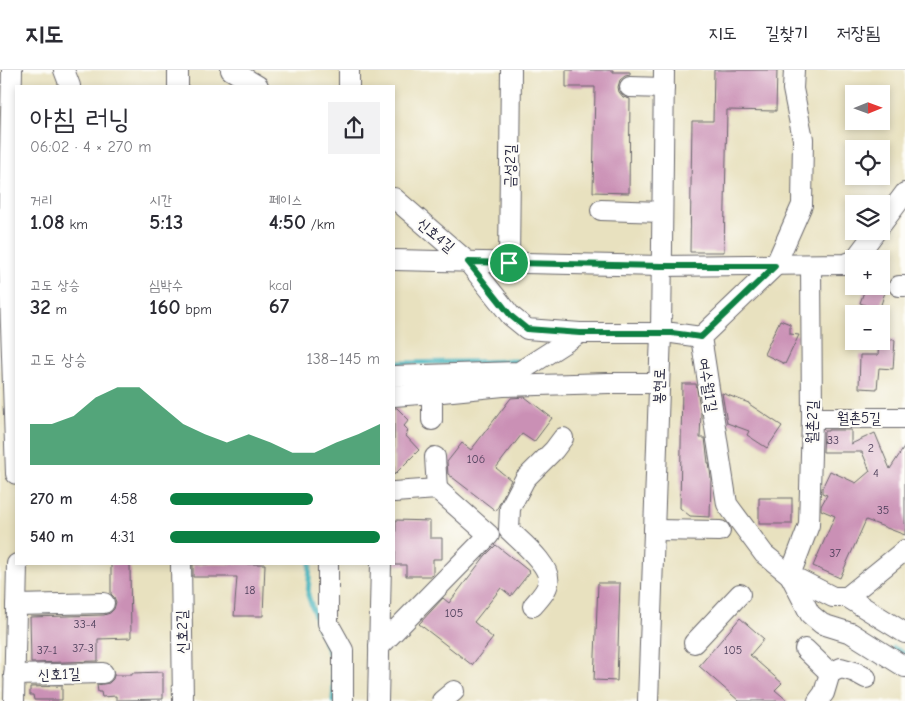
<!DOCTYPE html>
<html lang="ko">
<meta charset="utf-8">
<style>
body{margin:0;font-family:"Comic Neue","Poor Story",sans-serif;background:#f2f2f3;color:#2b2b33;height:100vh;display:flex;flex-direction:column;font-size:19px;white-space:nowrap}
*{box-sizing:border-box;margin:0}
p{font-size:16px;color:#7c7c81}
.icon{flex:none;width:28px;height:28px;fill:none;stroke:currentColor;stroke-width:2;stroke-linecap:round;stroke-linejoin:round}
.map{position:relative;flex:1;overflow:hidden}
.details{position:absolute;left:15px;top:15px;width:380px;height:480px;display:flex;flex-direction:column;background:#fff;border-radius:0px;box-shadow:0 2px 8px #0003}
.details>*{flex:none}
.needle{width:32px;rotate:89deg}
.controls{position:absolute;left:845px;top:15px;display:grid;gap:10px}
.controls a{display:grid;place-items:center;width:45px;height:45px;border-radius:0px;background:#fff;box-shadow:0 2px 8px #0003;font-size:25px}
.pin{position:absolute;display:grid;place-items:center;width:42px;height:42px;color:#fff;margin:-21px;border:2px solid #fff;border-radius:50%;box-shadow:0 1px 5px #0007}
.round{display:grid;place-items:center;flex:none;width:52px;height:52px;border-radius:0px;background:#f2f2f3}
.head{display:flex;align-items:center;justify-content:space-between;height:85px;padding:0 15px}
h1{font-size:28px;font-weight:600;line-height:38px}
.stats{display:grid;grid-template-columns:repeat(3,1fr);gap:8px;height:85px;padding:5px 15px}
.stats div{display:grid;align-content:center}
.stats b{font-size:21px;font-weight:600}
.stats small{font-size:14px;font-weight:400}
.stats p{font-size:14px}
.chart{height:140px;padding:10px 15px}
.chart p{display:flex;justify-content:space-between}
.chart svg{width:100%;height:90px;margin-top:5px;fill:#0b8043;opacity:.7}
ul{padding:0 15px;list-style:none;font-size:16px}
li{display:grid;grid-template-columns:80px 60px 1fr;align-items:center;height:38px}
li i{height:12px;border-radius:6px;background:#0b8043}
header{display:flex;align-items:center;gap:30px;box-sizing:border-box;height:70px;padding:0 25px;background:#fff;border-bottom:1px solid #e1e1e2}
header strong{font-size:24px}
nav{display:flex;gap:28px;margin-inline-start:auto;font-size:18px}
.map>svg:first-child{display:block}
</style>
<header>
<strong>지도</strong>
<nav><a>지도</a><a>길찾기</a><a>저장됨</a></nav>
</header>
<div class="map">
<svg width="905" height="631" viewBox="0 0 905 631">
<rect width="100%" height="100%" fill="#fdfcf7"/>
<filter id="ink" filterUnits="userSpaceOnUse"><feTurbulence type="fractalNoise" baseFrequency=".02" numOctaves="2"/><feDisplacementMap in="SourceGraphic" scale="10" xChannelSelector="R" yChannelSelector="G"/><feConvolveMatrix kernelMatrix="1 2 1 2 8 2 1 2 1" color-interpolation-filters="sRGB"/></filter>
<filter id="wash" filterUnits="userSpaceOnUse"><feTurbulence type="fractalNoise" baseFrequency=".0096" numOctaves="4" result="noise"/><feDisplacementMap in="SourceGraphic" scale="20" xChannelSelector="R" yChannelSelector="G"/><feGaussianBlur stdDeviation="1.12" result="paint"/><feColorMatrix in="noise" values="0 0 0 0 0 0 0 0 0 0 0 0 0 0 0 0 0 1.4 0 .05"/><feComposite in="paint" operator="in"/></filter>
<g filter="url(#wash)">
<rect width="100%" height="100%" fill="#e8e1bf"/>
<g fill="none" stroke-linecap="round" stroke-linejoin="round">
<!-- stream -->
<g stroke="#3fb0b9" stroke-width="5">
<path d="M394,293l122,-2"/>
<path d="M310,494l-2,31 11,33 11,27 4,30 -1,16"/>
<path d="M894,578l11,6"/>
</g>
</g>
<g id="blocks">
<!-- building -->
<g fill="#ca90b5">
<path d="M566,0h47v2h17v3l-5,1 -5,4 -2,7 1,5 4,5 7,2 -1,94 -36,-1 2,-105h-29z"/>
<path d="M714,0h63l-1,41 -49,-1 -3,142h-34l2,-131h21z"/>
<path d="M866,216h11l9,3 -8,25h-5l-10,-4 2,-5 -5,-2z"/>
<path d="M780,250l10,4v10l9,1 -14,29 -21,-10z"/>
<path d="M881,269l14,1 -2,29 -14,-1 -2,21 -18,-1 1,-33h18l1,-14h2z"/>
<path d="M682,314h14l5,29 -1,25h5l3,25h1l2,15 -1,39 -20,-1 -10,-8z"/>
<path d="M722,323l27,10v1l33,22 -15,22 -20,-13 2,-4 -22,-8z"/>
<path d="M525,327l27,21 -18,24 -12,-8 -26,34 15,12 -15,31 -48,-37 -1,-12 15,-19 9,7 40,-52z"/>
<path d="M394,338h3l12,12 -5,6 4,4 -2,6 13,14 -25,25z"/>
<path d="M828,360h23v14l24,-11 15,36 15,-23v89l-39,-15 -26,58 -27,-12 22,-50 -14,-6v-4l6,-11 -5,-2v-5l8,-17 26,12 14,-12 -8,-19h-39l1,-21h4z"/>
<rect x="759" y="428" width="33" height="26"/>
<path d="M396,450l34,1v17h12v21h-9v16l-1,1h-26v-11h-11z"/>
<path d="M496,475l34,27 -19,24 -10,-8 -27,34 19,16 -21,27 -53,-41 24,-26 6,5 36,-47z"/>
<path d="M111,494h19l1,74 -33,1v22l-67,2 -1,-46 74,-2 6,-2 4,-4 2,-7 -2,-5 -3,-3z"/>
<path d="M193,494h72l-2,52h-29l3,-39h-44z"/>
<path d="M598,513h22l-3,98 -23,-1z"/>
<path d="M740,548l24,21 -14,16 32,28 -7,7 13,11h-49l-40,-35z"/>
<path d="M163,602v27l-47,1v-4l-14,1 -1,-5h-3l-1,-7 12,-2 4,-4 1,-4h18v-2z"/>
<path d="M62,616v14h-28l-1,-5h-3v-8z"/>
</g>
</g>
</g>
<g filter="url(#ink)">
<use href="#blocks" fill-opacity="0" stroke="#676569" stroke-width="1"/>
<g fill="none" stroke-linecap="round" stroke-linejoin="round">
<!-- minor casing -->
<g stroke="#676569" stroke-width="22">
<g id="minor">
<path d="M12,0l-4,167 8,237"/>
<path d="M64,0l6,16"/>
<path d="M178,0v16"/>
<path d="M231,0l27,16"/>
<path d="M794,0l-1,19 10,50 -1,66 -27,61 -74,71 26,167 37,50 26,21 43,22h14l58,-47"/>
<path d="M349,16v-16"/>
<path d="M630,17l34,1"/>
<path d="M394,128l74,64 43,54 16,13 53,4h92l29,4"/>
<path d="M601,140l61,2"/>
<path d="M881,155l24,-32"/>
<path d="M855,189l21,-28"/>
<path d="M394,190l268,6 183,-2 9,-3"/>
<path d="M509,193l2,-193"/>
<path d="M811,195l1,153 -3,107 -19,50 20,39 12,10 29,9 54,34"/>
<path d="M899,216h6"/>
<path d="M394,306l125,-4 61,-39"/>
<path d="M394,326l38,-3"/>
<path d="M812,348h93"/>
<path d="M432,350v-27l71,-7 106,-3h50"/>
<path d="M435,387l2,32"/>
<path d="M654,460l66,1"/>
<path d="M181,494l2,137"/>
<path d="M328,494v59l15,27v51"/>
<path d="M847,527l58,36"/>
<path d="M16,535l88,-2"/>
<path d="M533,536c5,-6 14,-15 15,-23 4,-17 -27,-41 -39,-53l1,-22 15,-29 29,-29 9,-12"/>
<path d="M694,573l46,-49"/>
<path d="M379,577l110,-112 -52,-46 -43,3"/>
<path d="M805,579l25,24"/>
<path d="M14,605l89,-2"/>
<path d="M14,631l3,-137"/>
<path d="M378,631l3,-137"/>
<path d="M442,631l12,-10"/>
<path d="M648,631l13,-368 3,-263"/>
<path d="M818,631l6,-8 6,-20 11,-5 14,4 11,6"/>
</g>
</g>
<!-- minor -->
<use href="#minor" stroke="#fff" stroke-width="20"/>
</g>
</g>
<g fill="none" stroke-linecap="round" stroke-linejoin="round" filter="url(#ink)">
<!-- route casing -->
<g stroke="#fff" stroke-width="10">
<path id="route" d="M468,192l194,4h113l-74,71 -29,-4h-92l-53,-4 -16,-13z"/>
</g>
<!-- route -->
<use href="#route" stroke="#0b8043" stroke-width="6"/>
</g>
<g text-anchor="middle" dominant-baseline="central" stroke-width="4.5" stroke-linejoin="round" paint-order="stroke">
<!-- number labels -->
<g font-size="12" fill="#4c3e5a">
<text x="833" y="370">33</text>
<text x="871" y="378">2</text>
<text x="476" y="389">106</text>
<text x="876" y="403">4</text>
<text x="883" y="440">35</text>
<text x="835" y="483">37</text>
<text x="250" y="520">18</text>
<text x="454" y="543">105</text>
<text x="85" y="554">33-4</text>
<text x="83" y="578">37-3</text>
<text x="47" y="580">37-1</text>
<text x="733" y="580">105</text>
</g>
<!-- street labels -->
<g font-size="15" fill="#22223b" stroke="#fdfcf7">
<text transform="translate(510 96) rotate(-89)">금성2길</text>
<text transform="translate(436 165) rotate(40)">신호4길</text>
<text transform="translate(708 315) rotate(81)">여수월1길</text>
<text transform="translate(659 316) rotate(-88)">봉현로</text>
<text x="859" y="348">월촌5길</text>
<text transform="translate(812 352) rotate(-89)">월촌2길</text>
<text transform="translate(182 562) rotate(-91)">신호2길</text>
<text transform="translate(59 604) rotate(-2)">신호1길</text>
</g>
</g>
</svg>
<div class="controls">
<a><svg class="needle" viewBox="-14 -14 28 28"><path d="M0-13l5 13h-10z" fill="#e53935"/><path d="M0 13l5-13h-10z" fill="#7c7c81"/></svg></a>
<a><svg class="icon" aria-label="locate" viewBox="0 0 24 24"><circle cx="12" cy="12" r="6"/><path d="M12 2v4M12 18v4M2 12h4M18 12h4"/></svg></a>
<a><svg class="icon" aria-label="layers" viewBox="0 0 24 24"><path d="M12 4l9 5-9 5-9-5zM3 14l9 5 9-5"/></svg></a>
<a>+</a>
<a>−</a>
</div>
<div class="pin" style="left:509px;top:193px;background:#1e9e55"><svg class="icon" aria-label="arrive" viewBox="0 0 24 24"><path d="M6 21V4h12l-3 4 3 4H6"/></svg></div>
<section class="details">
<div class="head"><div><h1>아침 러닝</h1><p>06:02 · 4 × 270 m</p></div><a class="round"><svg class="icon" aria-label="share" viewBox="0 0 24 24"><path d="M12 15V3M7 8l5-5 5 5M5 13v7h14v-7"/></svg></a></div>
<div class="stats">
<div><p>거리</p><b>1.08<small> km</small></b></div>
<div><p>시간</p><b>5:13</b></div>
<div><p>페이스</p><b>4:50<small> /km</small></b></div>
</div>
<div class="stats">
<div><p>고도 상승</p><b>32<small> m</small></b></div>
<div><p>심박수</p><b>160<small> bpm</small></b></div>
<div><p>kcal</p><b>67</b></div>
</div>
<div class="chart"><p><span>고도 상승</span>138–145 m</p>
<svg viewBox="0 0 160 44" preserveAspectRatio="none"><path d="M0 44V24L10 24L20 20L30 11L40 6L50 6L60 15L70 24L80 29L90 33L100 29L110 33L120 38L130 38L140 33L150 29L160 24V44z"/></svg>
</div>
<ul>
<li><b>270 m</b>4:58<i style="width:68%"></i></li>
<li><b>540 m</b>4:31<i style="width:100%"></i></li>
</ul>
</section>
</div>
